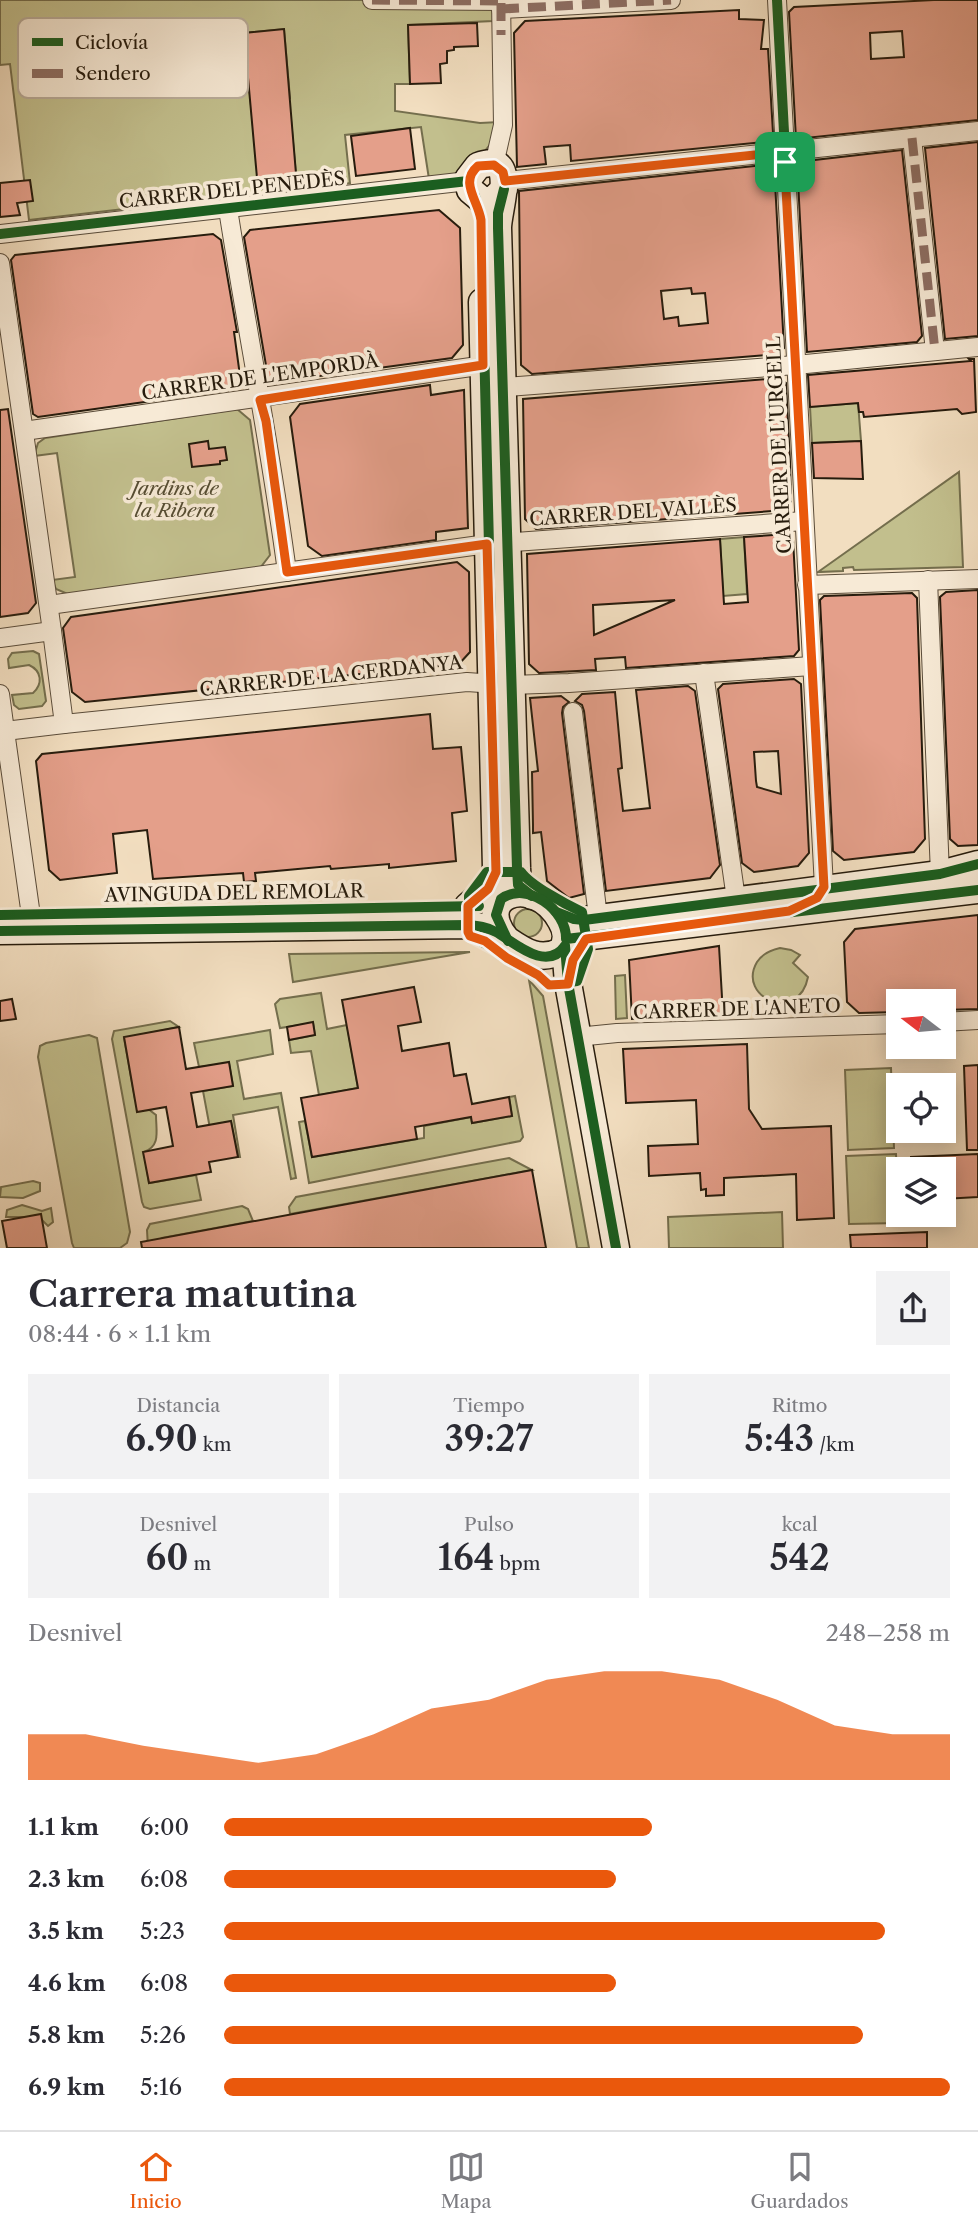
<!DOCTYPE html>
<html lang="es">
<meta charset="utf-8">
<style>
body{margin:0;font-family:"Libre Caslon Text",serif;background:#f2f2f3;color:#2b2b33;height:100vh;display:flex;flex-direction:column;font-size:26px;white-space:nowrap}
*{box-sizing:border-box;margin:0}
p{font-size:23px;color:#7c7c81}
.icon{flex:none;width:38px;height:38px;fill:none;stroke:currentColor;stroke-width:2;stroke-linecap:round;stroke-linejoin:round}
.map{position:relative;height:1248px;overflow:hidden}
.sheet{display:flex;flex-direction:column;background:#fff;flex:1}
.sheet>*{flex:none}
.needle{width:46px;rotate:286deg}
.tools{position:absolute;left:886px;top:989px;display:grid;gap:14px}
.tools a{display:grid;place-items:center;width:70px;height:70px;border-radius:0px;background:#fff;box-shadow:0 4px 18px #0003;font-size:35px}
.pin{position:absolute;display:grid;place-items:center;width:60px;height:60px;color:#fff;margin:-30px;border-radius:14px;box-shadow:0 4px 10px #0006}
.round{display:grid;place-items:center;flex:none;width:74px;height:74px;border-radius:0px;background:#f2f2f3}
.summary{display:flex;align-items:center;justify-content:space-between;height:119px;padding:0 28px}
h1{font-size:38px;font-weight:600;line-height:52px}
.figures{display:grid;grid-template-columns:repeat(3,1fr);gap:10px;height:119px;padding:7px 28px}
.figures div{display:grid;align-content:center;border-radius:0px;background:#f2f2f3;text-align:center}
.figures b{font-size:35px;font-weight:600}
.figures small{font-size:19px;font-weight:400}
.figures p{font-size:19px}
.chart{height:196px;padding:14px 28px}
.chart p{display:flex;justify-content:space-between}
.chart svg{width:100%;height:126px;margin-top:7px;fill:#ea580c;opacity:.7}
ul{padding:0 28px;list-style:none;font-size:23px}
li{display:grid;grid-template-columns:112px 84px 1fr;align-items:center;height:52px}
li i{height:18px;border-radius:9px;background:#ea580c}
.menu{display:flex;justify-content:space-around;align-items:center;height:98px;border-top:2px solid #e1e1e2;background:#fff;font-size:19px;color:#7c7c81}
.menu a{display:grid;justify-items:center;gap:4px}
.menu .active{color:#ea580c}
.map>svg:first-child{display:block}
</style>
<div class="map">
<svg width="978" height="1248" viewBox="0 0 978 1248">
<rect width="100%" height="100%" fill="#f2dec0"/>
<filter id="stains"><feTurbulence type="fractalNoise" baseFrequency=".00286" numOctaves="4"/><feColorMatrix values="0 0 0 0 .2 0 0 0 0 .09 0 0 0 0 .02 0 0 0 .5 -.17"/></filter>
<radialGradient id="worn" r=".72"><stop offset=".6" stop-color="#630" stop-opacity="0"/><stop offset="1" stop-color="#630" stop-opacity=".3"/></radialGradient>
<!-- green -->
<g fill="#c2bf8d" stroke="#746e4d" stroke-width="2" fill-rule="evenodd">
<path d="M0,0h493v21l-85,4 2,59h-15v27l85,12 19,-1c-2,21 -26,46 -47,53 -7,3 -16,3 -23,4l-8,-52 -76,8 5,48 -321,37 -19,-156 -10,1zM284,29l6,69 -8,2 9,20 6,65 -38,4 -15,-156z"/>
<path d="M858,403l3,38 -49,2 -2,-36z"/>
<path d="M237,409l13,11 20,135 -10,13 -190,27 -14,-6 -4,-9 23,-3 -18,-124 -23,3 4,-13 7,-5z"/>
<path d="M959,472l4,95 -109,3 -1,-3 -10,1v3l-25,1z"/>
<path d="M744,537l3,57 -24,2 -3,-57z"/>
<path d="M33,651l6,3 7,47 -4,5 -23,3 -5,-4 -2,-10 21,-2c10,-9 9,-22 -4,-28l-20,3 -1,-9 4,-6z"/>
<circle cx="528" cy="923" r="14"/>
<path d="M780,948l11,2 9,5 -7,8 15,14c-9,47 -72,21 -51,-15 5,-8 14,-12 23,-14z"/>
<path d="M470,952l-177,30 -4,-28z"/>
<path d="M625,975l2,43 -11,1 -1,-43z"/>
<path d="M529,980l14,16 46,252h-12z"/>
<path d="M321,993l6,36 20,-4 11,63 -39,7 -8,-44 -20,2 -2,-13 26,-5 -2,-12 -33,5 -5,-24 5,-5z"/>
<path d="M170,1021l9,6 -55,11 11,61 21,16c0,16 5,31 -12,37l5,31 47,-8 5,25 -51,9 -6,-2 -2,-5 -30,-163 2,-8z"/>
<path d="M270,1030l3,24 -36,7 7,38 37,-6 15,85 -5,1 -13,-72 -45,8 7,42h-2l-7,-35 -13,2 -4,26 -11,-59 30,-5 -4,-23 -30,4 -5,-24z"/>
<path d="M89,1035l8,3 33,194 -3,11 -7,5h-46l-2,-5 -34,-186 2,-11 6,-3z"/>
<path d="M891,1068l3,80 -46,2 -3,-80z"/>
<path d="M515,1096l8,41 -3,4 -211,42 -10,-61 6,-1 7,36 112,-19v-12l47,-9 1,6 40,-7 -3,-19z"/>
<path d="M896,1154l3,69 -50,1 -3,-68z"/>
<path d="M509,1158l23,12 -242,44 -1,-7 7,-10z"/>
<path d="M33,1181l7,2v8l-17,7 -23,-1 1,-10z"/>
<path d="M22,1205l20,6 9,-3 2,14 -5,4 -9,-9h-33l1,-7z"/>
<path d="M242,1206l6,3 5,12 -91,17 -14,10 -1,-18 3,-6z"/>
<path d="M782,1212l1,36h-114l-1,-31z"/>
</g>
<!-- building -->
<g fill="#e49f8a" stroke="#271c0d" stroke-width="2" fill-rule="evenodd">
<path d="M934,0h44v120l-182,19 -7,-127 5,-5zM902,31l2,26 -33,2 -1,-26z"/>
<path d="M739,10v9l25,1 -3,29h7l5,84 -8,9 -194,19 -1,-16 -26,2 2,17 -29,3 -3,-134 11,-12z"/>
<path d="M477,23l1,23 -24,1v3l-7,1v12l-7,1 1,19 -31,1 -2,-59z"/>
<path d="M284,29l13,157 -39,3 -14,-156z"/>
<path d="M410,128l5,41 -59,7 -5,-40z"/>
<path d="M978,142v194l-33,3 -20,-191z"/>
<path d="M902,150l20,186 -5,6 -110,10 -10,-190z"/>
<path d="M774,164l10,184 -6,6 -246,20 -11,-9 -2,-174zM691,288l1,6 13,-1 3,30 -29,3 -1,-9 -14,2 -3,-28z"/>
<path d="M30,180l3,21 -16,2 3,12 -20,2v-34z"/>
<path d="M439,210l21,18 3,117 -11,13 -183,25 -25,-146 6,-7z"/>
<path d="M213,234l8,6 16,92h-3l7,51 -4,6 -199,28 -5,-3 -22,-154 4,-5z"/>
<path d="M969,359h5l2,53 -14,2 -5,-5 -93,8 -1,-5h-4l-1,-9 -48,4 -2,-32 163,-14z"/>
<path d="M780,378l6,5 4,79 1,42 -5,6 -250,19 -11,-10 -2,-120z"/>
<path d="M430,385l1,10 33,-5 4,138 -32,4v8l-114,16 -14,-10 -18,-129 10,-13z"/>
<path d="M8,409l28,194 -8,10 -28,4v-207z"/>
<path d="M208,441l1,8 16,-2 2,13 -7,1v3l-28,3 -3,-23z"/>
<path d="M861,441l2,38 -49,-1 -2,-35z"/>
<path d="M788,534l5,5 6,111 -5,6 -168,12 -1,-11 -30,2 1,11 -57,3 -10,-9 -2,-110 193,-15 4,65 24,-2 -4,-65zM675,600l-81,35 -1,-30z"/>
<path d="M457,562l12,10 1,80 -11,12 -374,38 -13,-10 -9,-64 8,-11z"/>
<path d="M978,590v255l-20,1 -8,-7 -10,-242 6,-5z"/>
<path d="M912,593l5,5 8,241 -11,13 -70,8 -11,-9 -13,-251 4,-4z"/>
<path d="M794,679l7,5 8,169 -11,13 -44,6 -12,-9 -24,-174 5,-5zM778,751l3,43 -24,-7 -1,-6 -2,-29z"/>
<path d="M688,686l7,5 25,174 -10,13 -104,13 -22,-180 -2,-6 -7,-4 7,-7 33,-2 7,76 -4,1 5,42 27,-3 -14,-118z"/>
<path d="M561,696l8,6 -6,5 -1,6 22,181 -15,4 -22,-17 -6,-49 -8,1v-8l-1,-53 6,-1 -8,-73z"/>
<path d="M430,714l3,35 28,-2 6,64 -15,2 4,48 -67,7v-4l-58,5 -1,-3 -75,7 1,8 -12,1 -1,-9 -90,6 -6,-49 -34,4 4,39 -57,7 -11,-10 -13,-109 6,-7z"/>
<path d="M978,915v94l-35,1v-9h-45v11l-39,1 -12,-11 -3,-60 11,-13z"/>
<path d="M719,946l4,68 -91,5 -3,-59z"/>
<path d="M414,987l7,35 -23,4 4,25 47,-8 5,33 12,-2 6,30 37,-7 3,19 -40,7 -1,-6 -56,10 2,12 -105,18 -11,-59 57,-10 -16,-88z"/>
<path d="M12,999l4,20 -16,2v-20z"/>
<path d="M313,1022l2,13 -26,5 -2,-13z"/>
<path d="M179,1027l7,42 43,-7 4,24 -42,7 6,34 34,-6 7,36 -29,5 2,10 -62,11 -6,-31 30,-6 -7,-39 -29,5 -13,-75z"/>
<path d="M747,1044l2,65 13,20 69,-3 3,92 -37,2 -1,-46 -72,4v17l-18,1v-7l-5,1 -1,-17 -51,3 -1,-30 50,-2 -2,-44 -70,3 -3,-54z"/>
<path d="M978,1065v85h-11l-3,-84z"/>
<path d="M978,1154v43l-35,2v-30h-32v-12z"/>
<path d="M532,1170l14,78h-404l-1,-6z"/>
<path d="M41,1214l6,34h-40l-5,-27z"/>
<path d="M927,1232v16h-76l-1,-13z"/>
</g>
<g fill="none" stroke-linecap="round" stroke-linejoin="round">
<!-- street casing -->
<g stroke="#5a4c3a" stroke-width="20">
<g id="street">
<path d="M372,0l129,1"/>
<path d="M777,0l47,887 -6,11"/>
<path d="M501,9l170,-9"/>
<path d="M912,138l23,213"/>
<path d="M494,165l9,-40 -2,-125"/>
<path d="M505,181l473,-50"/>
<path d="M228,209c19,122 43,241 59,363"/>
<path d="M0,234l468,-53"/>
<path d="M0,263l52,368"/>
<path d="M493,388l303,-23 182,-18"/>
<path d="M24,431l468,-67"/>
<path d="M928,580l12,294"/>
<path d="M807,585l171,-6"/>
<path d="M49,605l438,-61 317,-23"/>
<path d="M0,638l52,-7 12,93 -59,7 -5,-37"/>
<path d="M704,673l32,226"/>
<path d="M573,712l25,205"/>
<path d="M64,724l403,-42 44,3 58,-2 242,-17"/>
<path d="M5,731l28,199"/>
<path d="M943,1022l35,-2"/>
<path d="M577,1037l40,-4 281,-9"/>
</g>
</g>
<!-- secondary casing -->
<g stroke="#271c0d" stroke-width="29">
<g id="secondary">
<path d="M504,189l-11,11h-11l-12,-10 -2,-11 10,-13c42,-16 20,43 20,62l19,640 1,17 14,11"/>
<path d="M482,302l14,566 5,31"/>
<path d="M468,906l20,-17 9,-17"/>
<path d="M556,912l18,7 10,1 356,-46 38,-10"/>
<path d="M0,931l468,-6c10,1 19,2 27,7 21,12 39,33 66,19 7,-10 6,-20 0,-30 -28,-52 -98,-23 -48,25"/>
<path d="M566,939l412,-49"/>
<path d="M565,946l3,37 48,265"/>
</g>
</g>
<!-- street -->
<use href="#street" stroke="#f7ead6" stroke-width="18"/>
<!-- secondary -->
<use href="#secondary" stroke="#f7ead6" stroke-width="26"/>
<!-- quiet -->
<g stroke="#8d6e63" stroke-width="9" stroke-dasharray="18 9" stroke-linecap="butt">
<path d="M372,0l129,1"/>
<path d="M501,3v32"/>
<path d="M501,9l170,-9"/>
<path d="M912,138l23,213"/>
</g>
<!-- cycleway casing -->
<g stroke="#f7ead6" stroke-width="15">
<g id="cycleway">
<path d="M777,0l47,887"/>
<path d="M504,189l-6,24v15l19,640 1,17 14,11"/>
<path d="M0,234l468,-53"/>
<path d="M487,872h34c9,13 44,32 61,40l6,37 -11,32 -28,4c-25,-19 -52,-36 -80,-50v-39z"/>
<path d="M468,906l20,-17 9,-17 -16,-652 -6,-24"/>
<path d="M556,912l18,7 10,1 356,-46 38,-10"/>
<path d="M0,915l479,-9"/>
<path d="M0,931l468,-6c10,1 19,2 28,7 18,10 50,41 69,14"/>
<path d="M508,941l-12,-26 5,-16c26,-19 66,11 65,40l412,-49"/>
<path d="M565,946l3,37 48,265"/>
</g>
</g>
<!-- cycleway -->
<use href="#cycleway" stroke="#1b5e20" stroke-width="10"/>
</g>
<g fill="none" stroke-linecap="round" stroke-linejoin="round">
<!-- route casing -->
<g stroke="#fff" stroke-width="14">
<path id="route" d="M784,152l40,735 -7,11 -28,13 -203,28 -13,21 -5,24 -19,1 -11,-10 -31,-17 -22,-17 -15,-5 -2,-4v-26l20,-17 8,-17 -9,-328 -200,28 -21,-151 -6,-21 223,-35 -2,-145c-3,-20 -22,-38 -3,-54l16,-1 9,7 2,9z"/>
</g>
<!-- route -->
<use href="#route" stroke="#ea580c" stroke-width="9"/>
</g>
<g text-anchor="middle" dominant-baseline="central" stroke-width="7" stroke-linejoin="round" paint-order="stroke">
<!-- street labels -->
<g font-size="19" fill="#271c0d" stroke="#f7ead6">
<text transform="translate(232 190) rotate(-6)">CARRER DEL PENEDÈS</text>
<text transform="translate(260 377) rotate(-8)">CARRER DE L'EMPORDÀ</text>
<text transform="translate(779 445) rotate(-93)">CARRER DE L'URGELL</text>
<text transform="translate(633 512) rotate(-4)">CARRER DEL VALLÈS</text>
<text transform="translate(331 676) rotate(-6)">CARRER DE LA CERDANYA</text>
<text transform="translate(234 893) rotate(-1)">AVINGUDA DEL REMOLAR</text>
<text transform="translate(737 1009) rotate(-2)">CARRER DE L'ANETO</text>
</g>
<!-- park labels -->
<g font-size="19" font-style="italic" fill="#564d33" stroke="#f7ead6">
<text x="175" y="488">Jardins de<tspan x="175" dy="22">la Ribera</tspan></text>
</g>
</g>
<!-- legend -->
<rect x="18" y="18" width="230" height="80" rx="10" fill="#f7ead6" stroke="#b9ac9a" stroke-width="2"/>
<rect x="32" y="38" width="31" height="8" fill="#1b5e20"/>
<rect x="32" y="69" width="31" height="9" fill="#8d6e63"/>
<g font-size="19" fill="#271c0d">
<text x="75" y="49">Ciclovía</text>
<text x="75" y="80">Sendero</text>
</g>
<rect width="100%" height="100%" filter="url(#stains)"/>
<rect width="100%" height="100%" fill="url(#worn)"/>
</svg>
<div class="tools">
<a><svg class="needle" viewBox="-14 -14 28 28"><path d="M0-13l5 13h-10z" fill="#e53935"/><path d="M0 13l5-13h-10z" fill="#7c7c81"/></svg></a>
<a><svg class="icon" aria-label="locate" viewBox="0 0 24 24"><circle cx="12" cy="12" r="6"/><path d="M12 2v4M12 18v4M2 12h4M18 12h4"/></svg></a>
<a><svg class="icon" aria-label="layers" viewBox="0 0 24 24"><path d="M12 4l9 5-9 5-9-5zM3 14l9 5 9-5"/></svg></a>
</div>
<div class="pin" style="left:785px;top:162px;background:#1e9e55"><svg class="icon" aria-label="arrive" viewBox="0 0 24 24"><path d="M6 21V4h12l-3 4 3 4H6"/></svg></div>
</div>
<section class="sheet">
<div class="summary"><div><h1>Carrera matutina</h1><p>08:44 · 6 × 1.1 km</p></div><a class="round"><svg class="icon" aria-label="share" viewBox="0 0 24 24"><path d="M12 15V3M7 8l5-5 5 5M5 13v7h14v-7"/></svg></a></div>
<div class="figures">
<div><p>Distancia</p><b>6.90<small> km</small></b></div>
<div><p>Tiempo</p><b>39:27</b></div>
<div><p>Ritmo</p><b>5:43<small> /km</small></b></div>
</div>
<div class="figures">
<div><p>Desnivel</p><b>60<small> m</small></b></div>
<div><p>Pulso</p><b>164<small> bpm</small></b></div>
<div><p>kcal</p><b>542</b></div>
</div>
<div class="chart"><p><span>Desnivel</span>248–258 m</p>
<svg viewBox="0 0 160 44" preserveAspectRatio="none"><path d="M0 44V28L10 28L20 32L30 35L40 38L50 35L60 28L70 19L80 16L90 9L100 6L110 6L120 9L130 16L140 25L150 28L160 28V44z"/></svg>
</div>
<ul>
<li><b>1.1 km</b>6:00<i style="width:59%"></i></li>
<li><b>2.3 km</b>6:08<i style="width:54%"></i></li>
<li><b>3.5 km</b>5:23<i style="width:91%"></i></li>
<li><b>4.6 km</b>6:08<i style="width:54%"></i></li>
<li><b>5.8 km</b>5:26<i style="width:88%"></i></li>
<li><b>6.9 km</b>5:16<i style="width:100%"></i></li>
</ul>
</section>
<nav class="menu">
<a class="active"><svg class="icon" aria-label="home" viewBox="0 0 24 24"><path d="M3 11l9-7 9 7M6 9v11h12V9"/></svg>Inicio</a>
<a><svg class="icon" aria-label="map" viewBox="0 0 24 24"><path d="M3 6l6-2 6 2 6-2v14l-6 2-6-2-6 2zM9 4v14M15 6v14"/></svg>Mapa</a>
<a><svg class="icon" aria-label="saved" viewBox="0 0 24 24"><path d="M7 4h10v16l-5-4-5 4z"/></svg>Guardados</a>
</nav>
